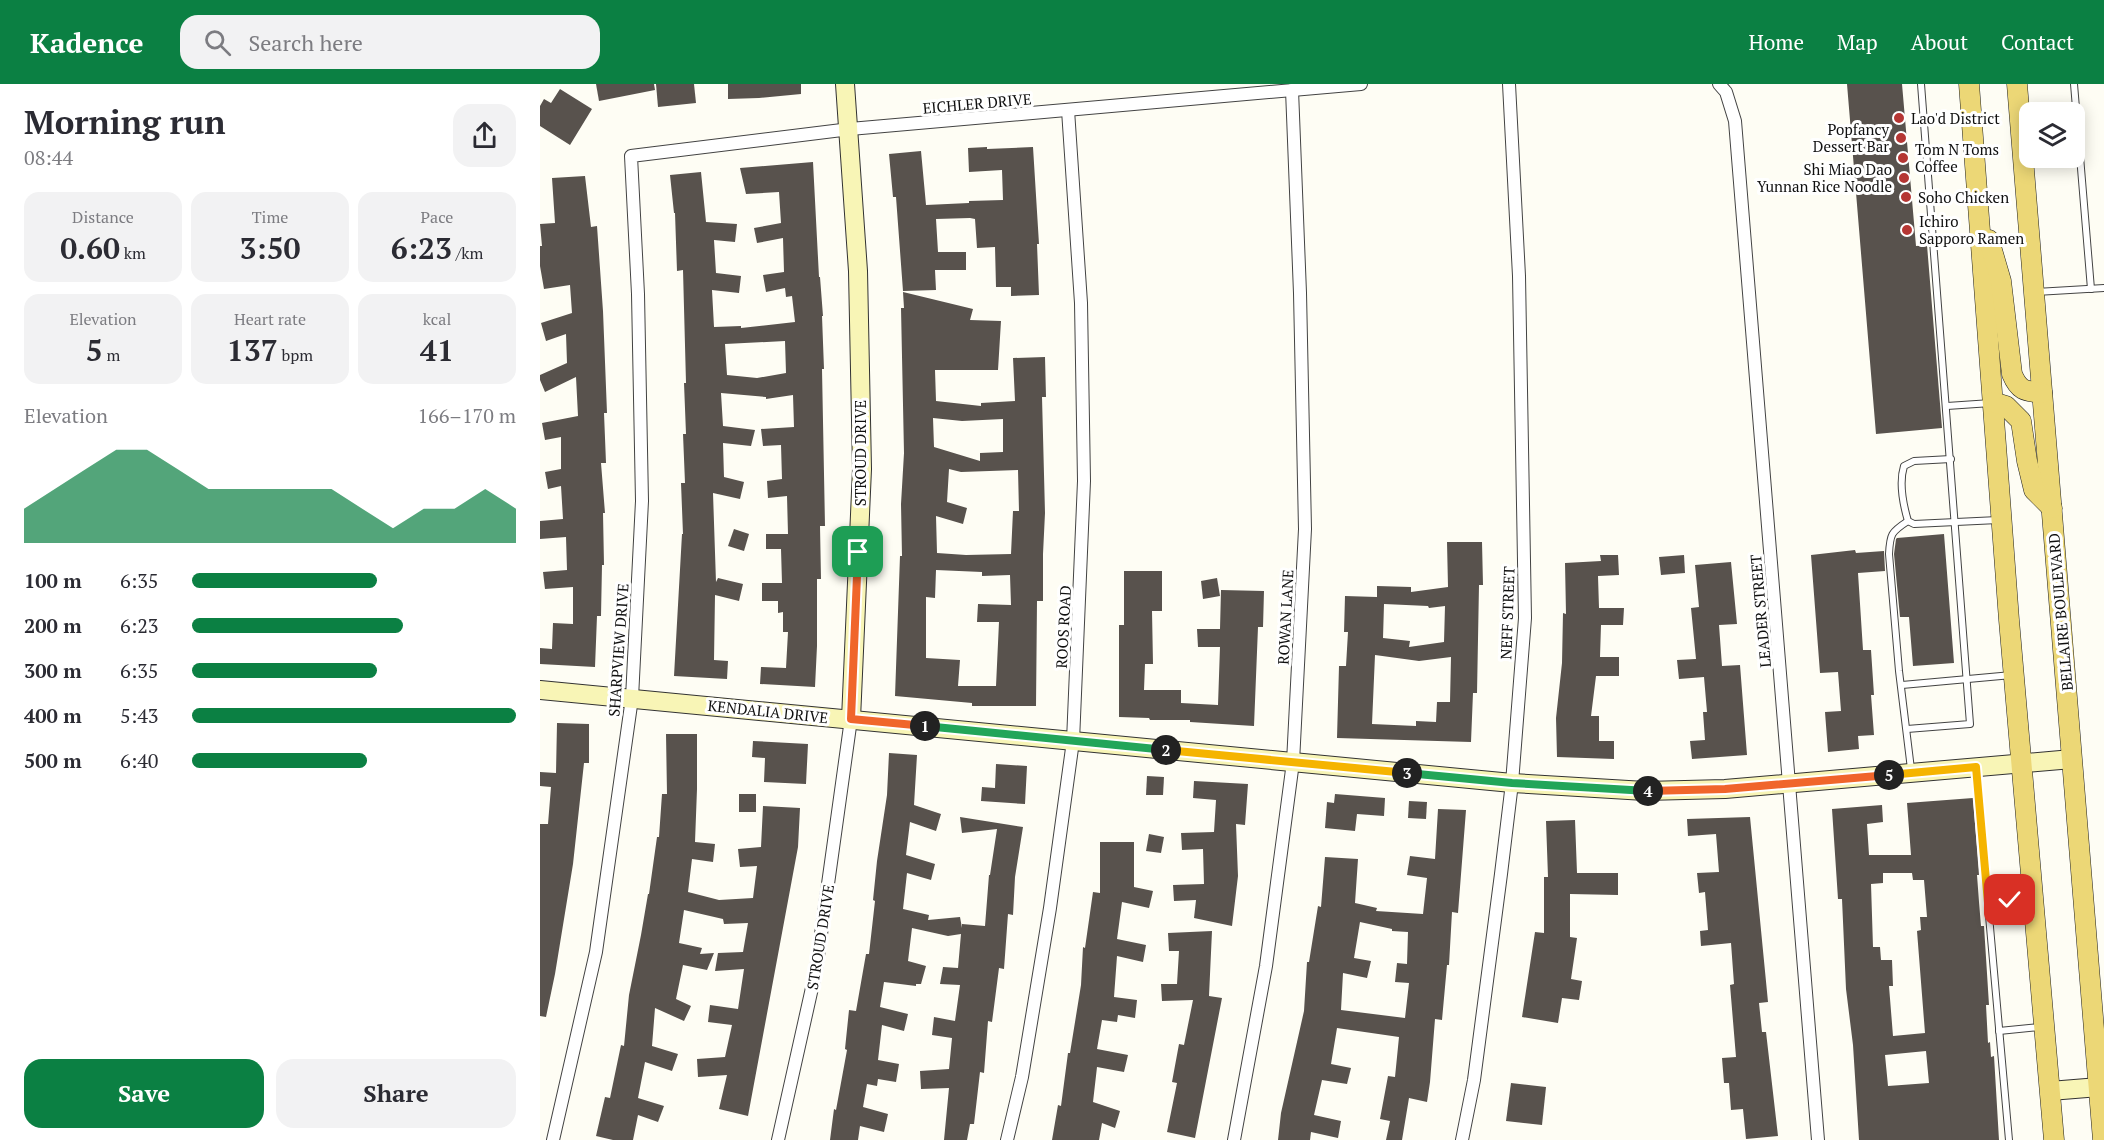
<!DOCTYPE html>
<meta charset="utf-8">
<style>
body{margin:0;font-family:"PT Serif",serif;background:#f2f2f3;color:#2b2b33;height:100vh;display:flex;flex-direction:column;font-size:22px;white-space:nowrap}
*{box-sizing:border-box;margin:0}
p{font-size:20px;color:#7c7c81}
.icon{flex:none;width:33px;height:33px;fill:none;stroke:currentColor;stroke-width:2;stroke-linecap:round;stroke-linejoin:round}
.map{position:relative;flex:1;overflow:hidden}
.panel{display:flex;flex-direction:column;background:#fff;width:540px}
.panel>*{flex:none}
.buttons{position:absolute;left:1479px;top:18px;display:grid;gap:12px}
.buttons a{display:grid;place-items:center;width:66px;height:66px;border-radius:12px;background:#fff;box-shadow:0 3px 15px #0003;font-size:30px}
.pin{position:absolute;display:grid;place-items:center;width:51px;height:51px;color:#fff;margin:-26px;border-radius:12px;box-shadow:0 3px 9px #0006}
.km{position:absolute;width:30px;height:30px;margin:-15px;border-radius:50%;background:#222;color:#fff;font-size:16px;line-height:30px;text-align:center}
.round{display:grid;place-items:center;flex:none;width:63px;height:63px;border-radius:18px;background:#f2f2f3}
.summary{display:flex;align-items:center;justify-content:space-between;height:102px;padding:0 24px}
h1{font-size:33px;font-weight:700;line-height:45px}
.stats{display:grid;grid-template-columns:repeat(3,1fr);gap:9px;height:102px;padding:6px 24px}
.stats div{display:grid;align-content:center;border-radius:15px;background:#f2f2f3;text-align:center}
.stats b{font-size:30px;font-weight:700}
.stats small{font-size:16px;font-weight:400}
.stats p{font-size:16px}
.chart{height:168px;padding:12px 24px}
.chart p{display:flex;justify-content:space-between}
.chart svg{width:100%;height:108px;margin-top:6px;fill:#0b8043;opacity:.7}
.action{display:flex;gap:12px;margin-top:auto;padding:12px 24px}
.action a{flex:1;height:69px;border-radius:18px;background:#0b8043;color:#fff;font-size:24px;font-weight:700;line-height:69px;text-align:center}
.action a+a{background:#f2f2f3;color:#2b2b33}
ul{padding:0 24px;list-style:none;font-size:20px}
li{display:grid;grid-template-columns:96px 72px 1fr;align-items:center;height:45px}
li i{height:15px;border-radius:8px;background:#0b8043}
header{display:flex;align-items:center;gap:36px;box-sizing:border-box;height:84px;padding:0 30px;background:#0b8043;color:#fff}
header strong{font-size:28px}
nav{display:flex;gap:33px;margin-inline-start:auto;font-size:21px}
.search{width:420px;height:54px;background:#f2f2f3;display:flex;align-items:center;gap:15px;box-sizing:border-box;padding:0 21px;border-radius:18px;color:#7c7c81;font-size:22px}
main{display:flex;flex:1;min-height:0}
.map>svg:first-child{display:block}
</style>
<header>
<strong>Kadence</strong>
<div class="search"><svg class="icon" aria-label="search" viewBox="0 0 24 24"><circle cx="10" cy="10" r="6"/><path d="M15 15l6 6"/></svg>Search here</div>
<nav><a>Home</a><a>Map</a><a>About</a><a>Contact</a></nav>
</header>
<main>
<section class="panel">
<div class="summary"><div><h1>Morning run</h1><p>08:44</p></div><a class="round"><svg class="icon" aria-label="share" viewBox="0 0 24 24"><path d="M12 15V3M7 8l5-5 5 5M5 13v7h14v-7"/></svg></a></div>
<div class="stats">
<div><p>Distance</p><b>0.60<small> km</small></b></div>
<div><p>Time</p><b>3:50</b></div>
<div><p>Pace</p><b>6:23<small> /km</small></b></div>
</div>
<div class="stats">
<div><p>Elevation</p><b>5<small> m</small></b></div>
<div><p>Heart rate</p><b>137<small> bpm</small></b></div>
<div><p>kcal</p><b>41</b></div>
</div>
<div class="chart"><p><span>Elevation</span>166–170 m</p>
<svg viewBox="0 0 160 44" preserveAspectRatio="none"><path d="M0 44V30L10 22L20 14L30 6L40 6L50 14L60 22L70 22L80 22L90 22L100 22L110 30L120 38L130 30L140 30L150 22L160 30V44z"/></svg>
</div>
<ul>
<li><b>100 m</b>6:35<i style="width:57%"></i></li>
<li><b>200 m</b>6:23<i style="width:65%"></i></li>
<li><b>300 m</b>6:35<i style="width:57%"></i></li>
<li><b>400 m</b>5:43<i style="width:100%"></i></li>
<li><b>500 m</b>6:40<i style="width:54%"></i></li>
</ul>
<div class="action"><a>Save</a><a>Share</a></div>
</section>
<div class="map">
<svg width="1564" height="1056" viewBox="0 0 1564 1056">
<rect width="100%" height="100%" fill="#fefdf4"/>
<!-- building -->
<g fill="#58524d" fill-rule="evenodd">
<path d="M56,0h58l1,6 -56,11z"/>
<path d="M116,0h38l2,19 -38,4z"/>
<path d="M188,0h73v10l-42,4 -31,1z"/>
<path d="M1307,0h55l14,162 11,-1 15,183 -66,6z"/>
<path d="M20,5l32,20 -22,36 -30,-19v-20l4,-7 7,4z"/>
<path d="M447,63v2l46,-2 6,97h-2l2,51 -28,1v-9h-15l-1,-40 -18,1 -2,-29 -5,-1 -34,1 2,33h28v18h-31l1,20 -33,1 -7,-94h-3l-4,-43 32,-3 5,54 43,-2v-2l34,-1 -1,-30 -33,2 -1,-24z"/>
<path d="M273,78l6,115h1l3,39h-1l2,53h-2l3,157h-5l1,53h-4v67l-2,41 -55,-3 1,-17 25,1 2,-36h-5v-20l-5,1v-12h-16v-18h20l-1,-34h-15v-15h22l-1,-38 -19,2 -1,-17 15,-2 -1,-34 -18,1 -2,-17 33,-2 -1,-32 -27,4v-2l-45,-4 2,33 32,4 -4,16 -28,-3 1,34 20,5 -4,17 -27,-6 3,89 2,-4 25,6 -4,17 -24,-6 -1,65 14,1 -1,18 -53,-3 8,-142h1l-2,-51h4l-2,-49h3l-2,-51h2l-3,-113 -6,1 -2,-58h-1l-4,-38 31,-3 5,50 31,2 -2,18 -21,-2 2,33 25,3 -2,17 -27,-3 2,37 27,-1v2l54,-6 -3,-26 -6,1 -1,-9 -19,4 -3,-17 21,-3 -1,-34 -26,5 -3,-15 27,-5 -2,-31 -33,2 -6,-26zM245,257l1,32 -29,5 -30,-3 -2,-31z"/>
<path d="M45,92l6,51 6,-1 6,85 4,102h-3l2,50h-5l4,50h-2l1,52h-2l-1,51h-4l-2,51 -55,-3v-16l12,1 1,-26 20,1v-37l-28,2 -2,-17 24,-2 -1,-33 -26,2v-18l23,-2 -2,-33 -13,3 -3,-17 16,-3v-32l-16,3 -3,-17 36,-7 -2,-39 -31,15 -5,-12v-5l27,-12 -1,-29 -20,7 -5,-18 31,-10 -2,-28 -26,4 -4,-23v-20h2l-2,-22 15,-1 -3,-45z"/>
<path d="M363,208l70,17 -3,11 31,1 -3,49h-63l1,31 45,5v-3l34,-2 -2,-43 32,-1 1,40h-4l3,116 -2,41v47h-6l-1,105h-64v-3l-77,-7 5,-140h2l-1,-52 3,-51 -3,-145h3zM393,334l29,3 41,-2v33l-23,1v8l-46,-14zM409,385l12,3 57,-2 1,41h-6l-2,43 -45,1 -29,-2 -1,-37 27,8 4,-16 -20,-6zM396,486l46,2v4l28,-1 1,30 -33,-1 -1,18h22l-3,64h-38l2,-26 -34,-2v-61l9,1z"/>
<path d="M194,445l15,5 -5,17 -16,-5z"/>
<path d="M1404,450l10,129 -41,3 -4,-49h-9l-6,-63 2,-15 1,-1z"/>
<path d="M907,458h35l1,43h-4l-2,108h-4l-2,49 -134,-4 2,-72h7l2,-34h-4l1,-36 32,1v-11l34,1v5l37,-5zM844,520l44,2 1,2 16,-2 -1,36 -35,5 1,-6 -27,-3zM835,571l44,6 32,-4 -1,45h-13l-1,20 -20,-1v5l-44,-2z"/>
<path d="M1315,466l1,3 28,-2 1,20 -27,2 5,77h8l3,45h-3l3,40 -16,1 1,13 -31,3 -3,-40 16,-1 -3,-39 -18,1 -9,-118z"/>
<path d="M1060,471h18l1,20 -21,1 1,32h25l-1,17h-22l-1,32h19v19h-23l-5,40h8v25h15v18l-57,-2 -1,-39 6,-55 1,-50 3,1 -1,-51 36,-2z"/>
<path d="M1144,471l1,18 -24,2 -2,-18z"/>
<path d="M1191,478l6,62 -18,1 3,41 18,-1 7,90 -55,4 -2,-18 15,-1 -2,-28h4l-3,-35 -25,2 -2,-19 19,-1 -5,-51 8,-1 -4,-42z"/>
<path d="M584,487h38v40h-10l1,53h-8l-1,26h37v13l37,2 2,-58h-22l-1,-18h23l1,-39 43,1 -1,36h-5l-4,99 -64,-4v-2h-40l-1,-2 -30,-1v-92h5z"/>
<path d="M677,494l3,18 -17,3 -2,-18z"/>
<path d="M17,639l32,1v39h-5l-11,101 -18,110 -9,43 -6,-1v-192h8l3,-37 -11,-1v-14l16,1z"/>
<path d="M126,650h31v55l-2,53 20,2 -2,18 -21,-3 -4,33 31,8 34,-2 4,-32 -17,1 -2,-18 23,-2 2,-41 37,2 -2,39 -50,269 -29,-7 8,-34 -29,2 -1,-18 28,-2 7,-32 -24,-3 2,-17 28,4 6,-40 -29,2 3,-18 25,-1 5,-29 -24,1 -1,-5 -39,-9 -5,33 23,5 -2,6 14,-1 -7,17 -24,-5 -7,34 15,7 -7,15 -29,-13 -3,38 26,8 -6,17 -27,-9 -7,36 26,8 -6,16 -20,-7 -5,25h-20l-17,-4 9,-39 5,1 11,-53 3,1 5,-51 12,-60 7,-41h1l8,-57h2l3,-43h5z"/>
<path d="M213,657l55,3 -2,40 -42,-2 1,-24 -13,-1z"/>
<path d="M349,669l28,2 -3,50 27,9 -5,17 -26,-9 -4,33 29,9 -4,16 -24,-7 -4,36 26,6 -1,5 32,-3 2,11v-4l23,2 4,-51h1l7,-46 -35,4 -2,-16 63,10 -8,50 -2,38 -5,-1 -4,55 -5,-1 -7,54 -4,-1 -4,52 -4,-1 -6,52h-4l-3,16h-23l5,-52 -28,1 -1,-18 29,-2 3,-31 -20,-3 2,-18 21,4 5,-36 -20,-1 3,-17 15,1 3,-34 -13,2 -36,-8 -4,33 18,5 -5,18h-5v2l-32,-4 -4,25 28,7 -4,17 -22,-6 -4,35 21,4 -3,18 -18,-3 -1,7 -10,-2 -4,23 25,7 -4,18 -24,-6 -2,14h-28l4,-31 2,1 11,-60 -2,-1 4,-39 7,1 10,-57h3l6,-53 -2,-1 4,-39 10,-66z"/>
<path d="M456,680l31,2 -2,38 -44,-3 1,-14 13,1z"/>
<path d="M607,692l17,1 -1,18h-17z"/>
<path d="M654,697l54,3 -3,41 -9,-1 2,52 -6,50 -38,-8 2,-18 -22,1 -1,-16 31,-1 -1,-35 -21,1 -1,-17 33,-1 2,-32 -23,-2z"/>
<rect x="199" y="710" width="17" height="18"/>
<path d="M795,710l50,4 -1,18 -27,-2 -2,17 -30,-3 2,-26 7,1z"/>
<path d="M1433,714l6,77h-2l2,27 2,24h3l5,79h-3l2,38 2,-1 1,15 3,-1 5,84h-140l-6,-95 -7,-56 -4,-90h-4l-6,-90 50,-4 1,17 -16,2 2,31h42l-4,-52zM1343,789h29l1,7h11l3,37h-7l1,13 -4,1 8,102 -32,3 -4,-50h4l-1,-26h-11l-1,-13h-7l-2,-63 12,-1zM1386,967l3,32 -41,3 -3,-31z"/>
<path d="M869,717l18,1 -1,17 -18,-1z"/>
<path d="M898,725l28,1 -8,103 -6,-1 -3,53h-2l-5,55 -7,-1 -5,63 -3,20 -18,-4 -7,42h-16l4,-19 -10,-2 8,-43 7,1 4,-40 -62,-9 -6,36 20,4 -4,16 -25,-4 -8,35 27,6 -3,17 -27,-6 -1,8h-32l3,-27 23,-102 3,-49h2l9,-56 3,1 4,-50 33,2 -3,44 22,5 -1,3 47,3 4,-36 -20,-3 3,-19 25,3zM820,838l32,7v2l16,1 -1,32 -10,-1 -2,19 14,1 -4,35 -64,-8 2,-37 24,5 4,-17 -17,-3z"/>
<path d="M1210,733l18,185 -9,1 3,29h4l12,104 -32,3 -3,-30 -12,1 -2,-27h-5l-2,-25 14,-1 -6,-72 4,-1 -3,-41 -30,3 -1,-15 8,-1 -3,-38 -6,1 -2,-20 22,-1 -3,-38 -28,2 -1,-17z"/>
<path d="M1035,736l2,53h41v22l-48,-1v43l7,1 -6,41 11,2 -3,19 -17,-2 -4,25 -36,-6 13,-85 9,1v-56h4l-2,-56z"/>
<path d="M609,750l15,3 -3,16 -15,-2z"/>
<path d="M560,758h34v45l19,4 -4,17 -27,-6 -5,37 29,6 -3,17 -26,-6 -3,41 23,3 -2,18 -17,-3 -1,7 -15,-2 -5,29 31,6 -4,17 -27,-5 -4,35 27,9 -5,17 -13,-5 -3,17h-47l6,-35 3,1 7,-53h2l11,-68 2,-38 2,1 8,-56 7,1z"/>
<path d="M672,847l-3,65 13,2 -27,140 -28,-6 10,-49 -5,-1 7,-38 5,1 9,-45 -31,1 -1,-17h16l2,-33h-10l-1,-18z"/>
<path d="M971,999l35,4 -4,38 -36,-4z"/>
</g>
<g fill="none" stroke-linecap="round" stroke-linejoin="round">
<!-- lane casing -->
<g stroke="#434343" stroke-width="8">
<g id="lane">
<path d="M1534,0l17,205"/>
<path d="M1496,208l68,-4"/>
<path d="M1407,322l44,-3"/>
<path d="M1411,375l-37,2 -10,5c-5,16 -1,38 4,55l6,3 84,-4"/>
<path d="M1368,437c-17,11 -18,13 -19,33l10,117 12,98"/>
<path d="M1362,601l110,-10"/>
<path d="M1367,645l63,-5 -49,-640"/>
<path d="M1436,686l33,370"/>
<path d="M1448,819l41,-5"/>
<path d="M1459,947l41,-4"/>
</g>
</g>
<!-- street casing -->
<g stroke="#434343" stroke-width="14">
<g id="street">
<path d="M1179,0l7,8 9,29 83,1019"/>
<path d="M13,1056l43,-188 36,-254 10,-197 -4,-207 -7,-138 219,-27 511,-45"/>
<path d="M238,1056l38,-170 35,-251"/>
<path d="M467,1056l15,-63 28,-169 23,-167 11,-260 -3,-178 -13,-193"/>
<path d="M694,1056l32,-174 27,-204 12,-233 -5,-236 -8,-203"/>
<path d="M922,1056l12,-60 27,-206 11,-91 13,-165 -6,-342 -10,-192"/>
</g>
</g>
<!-- secondary casing -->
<g stroke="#323232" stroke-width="20">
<g id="secondary">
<path d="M305,0l13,187 4,198 -11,250"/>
<path d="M0,606l972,93 133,8 80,-2 347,-30"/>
<path d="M1510,1007l49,-4 5,2"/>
</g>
</g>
<!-- primary casing -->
<g stroke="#212121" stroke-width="21">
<g id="primary">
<path d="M1429,0l40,536 45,520"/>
<path d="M1477,0l86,1056"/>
<path d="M1449,156l12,41 11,93c7,17 13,17 30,19"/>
<path d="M1453,318l13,4 15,15 6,40 7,29 18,18"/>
</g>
</g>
<!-- lane -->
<use href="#lane" stroke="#fff" stroke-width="6"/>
<!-- street -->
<use href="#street" stroke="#fff" stroke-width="12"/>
<!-- secondary -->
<use href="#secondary" stroke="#f8f5b6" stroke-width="18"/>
<!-- primary -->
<use href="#primary" stroke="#ecd776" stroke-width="20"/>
</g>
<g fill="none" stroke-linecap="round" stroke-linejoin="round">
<!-- split-1 casing -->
<g stroke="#fff" stroke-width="12">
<path id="split-1" d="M318,468l-7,167 74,7"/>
</g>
<!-- split-2 casing -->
<g stroke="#fff" stroke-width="12">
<path id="split-2" d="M385,642l241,24"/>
</g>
<!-- split-3 casing -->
<g stroke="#fff" stroke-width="12">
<path id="split-3" d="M626,666l241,23"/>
</g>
<!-- split-4 casing -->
<g stroke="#fff" stroke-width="12">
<path id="split-4" d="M867,689l105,10 136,8"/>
</g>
<!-- split-5 casing -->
<g stroke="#fff" stroke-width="12">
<path id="split-5" d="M1108,707l77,-2 164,-14"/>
</g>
<!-- split-6 casing -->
<g stroke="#fff" stroke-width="12">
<path id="split-6" d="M1349,691l87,-8 12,136 22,-3"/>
</g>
<!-- split-1 -->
<use href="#split-1" stroke="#f0652b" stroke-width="8"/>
<!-- split-2 -->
<use href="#split-2" stroke="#22a559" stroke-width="8"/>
<!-- split-3 -->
<use href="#split-3" stroke="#f5b400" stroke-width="8"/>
<!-- split-4 -->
<use href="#split-4" stroke="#22a559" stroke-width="8"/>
<!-- split-5 -->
<use href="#split-5" stroke="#f0652b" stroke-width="8"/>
<!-- split-6 -->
<use href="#split-6" stroke="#f5b400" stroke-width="8"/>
</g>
<!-- markers -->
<g fill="#b53633" stroke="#fff" stroke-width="2">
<circle cx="1359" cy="34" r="6"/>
<circle cx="1361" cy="54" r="6"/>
<circle cx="1363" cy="74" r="6"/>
<circle cx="1364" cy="94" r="6"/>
<circle cx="1366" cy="113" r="6"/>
<circle cx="1367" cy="146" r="6"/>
</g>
<g text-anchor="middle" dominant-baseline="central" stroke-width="6" stroke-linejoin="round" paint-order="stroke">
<!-- street labels -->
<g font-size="15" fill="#101010" stroke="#fff">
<text transform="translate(437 19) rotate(-5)">EICHLER DRIVE</text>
<text transform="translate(320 369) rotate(-90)">STROUD DRIVE</text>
<text transform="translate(1220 527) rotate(-95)">LEADER STREET</text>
<text transform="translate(1520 528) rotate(-95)">BELLAIRE BOULEVARD</text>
<text transform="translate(967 529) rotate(-88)">NEFF STREET</text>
<text transform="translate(745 533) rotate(-87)">ROWAN LANE</text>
<text transform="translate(523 543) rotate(-87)">ROOS ROAD</text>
<text transform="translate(78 566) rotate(-86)">SHARPVIEW DRIVE</text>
<text transform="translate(228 627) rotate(6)">KENDALIA DRIVE</text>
<text transform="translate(280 853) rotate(-81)">STROUD DRIVE</text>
</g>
<!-- poi labels -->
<g font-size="15" fill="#101010" stroke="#fff" text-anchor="start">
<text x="1371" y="34">Lao'd District</text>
<text x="1349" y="45" text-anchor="end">Popfancy<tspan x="1349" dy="17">Dessert Bar</tspan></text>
<text x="1375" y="65">Tom N Toms<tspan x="1375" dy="17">Coffee</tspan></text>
<text x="1352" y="85" text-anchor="end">Shi Miao Dao<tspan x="1352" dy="17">Yunnan Rice Noodle</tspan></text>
<text x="1378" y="113">Soho Chicken</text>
<text x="1379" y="137">Ichiro<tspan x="1379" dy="17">Sapporo Ramen</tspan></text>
</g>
</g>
</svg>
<div class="buttons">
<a><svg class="icon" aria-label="layers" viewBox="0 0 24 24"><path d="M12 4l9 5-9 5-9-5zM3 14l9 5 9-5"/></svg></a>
</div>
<div class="pin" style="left:318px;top:468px;background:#1e9e55"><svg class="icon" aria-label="arrive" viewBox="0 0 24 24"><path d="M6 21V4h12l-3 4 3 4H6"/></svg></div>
<div class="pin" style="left:1470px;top:816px;background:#d93025"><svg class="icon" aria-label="check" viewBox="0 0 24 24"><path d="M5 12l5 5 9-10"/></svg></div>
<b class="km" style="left:385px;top:642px">1</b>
<b class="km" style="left:626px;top:666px">2</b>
<b class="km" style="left:867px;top:689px">3</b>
<b class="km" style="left:1108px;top:707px">4</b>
<b class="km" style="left:1349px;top:691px">5</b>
</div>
</main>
